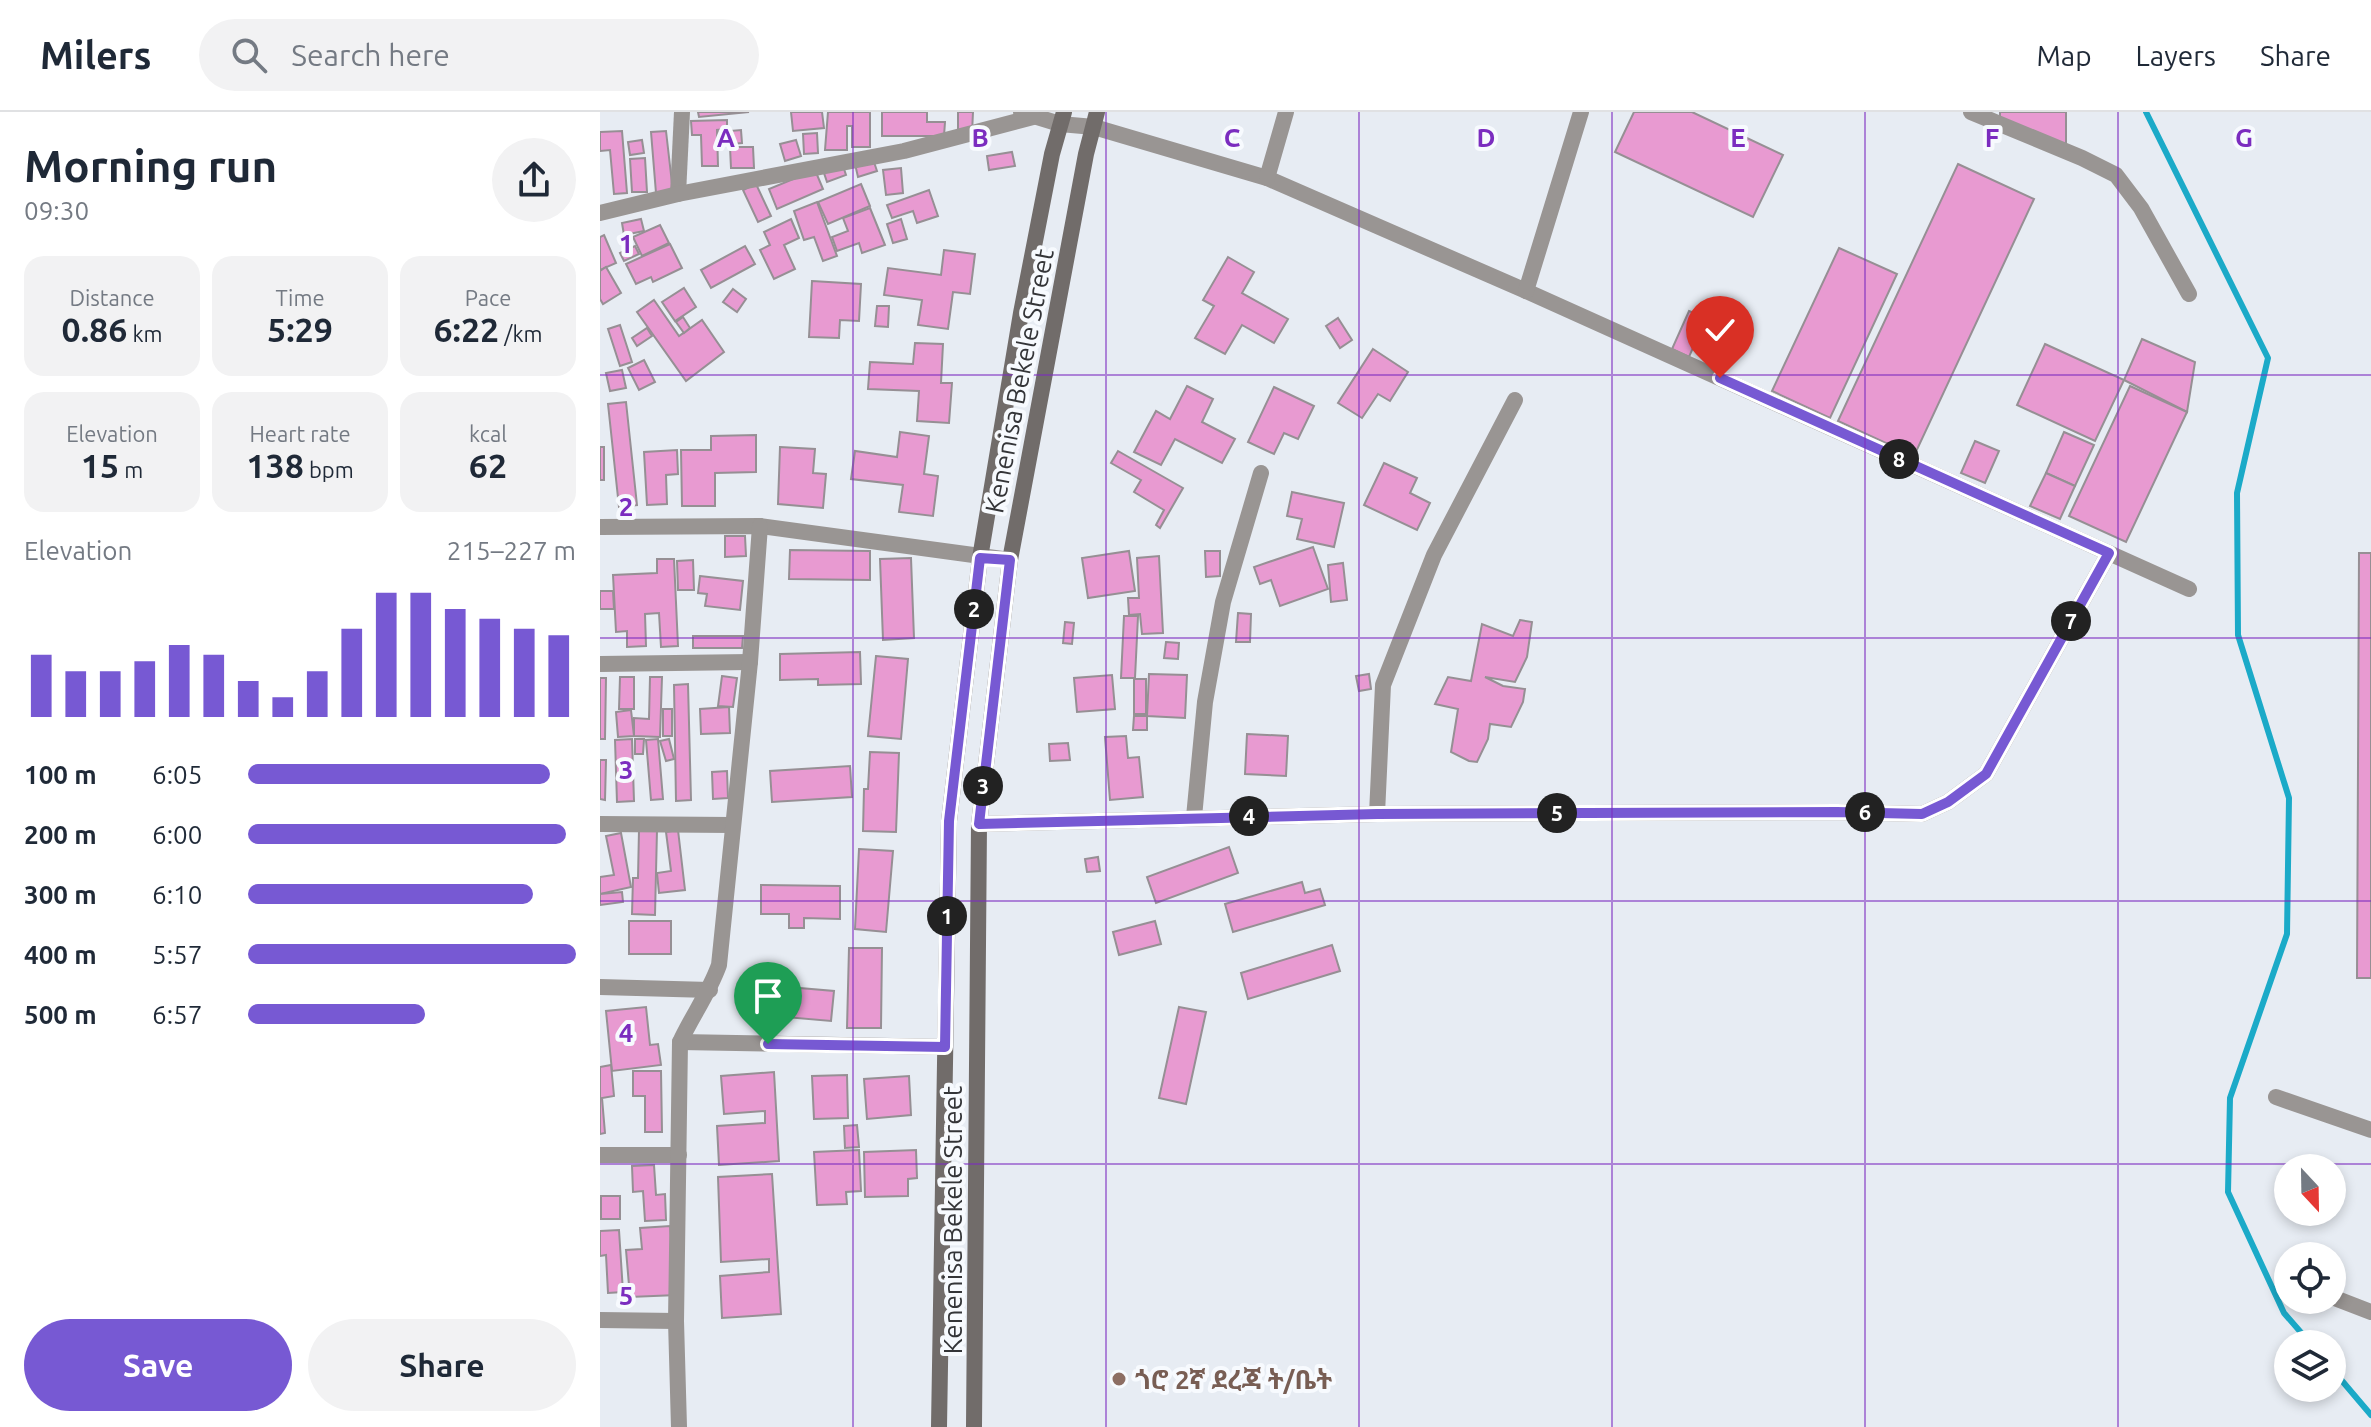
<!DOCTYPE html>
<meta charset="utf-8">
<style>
body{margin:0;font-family:Ubuntu,"Noto Sans Ethiopic",sans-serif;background:#f2f2f3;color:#1f2937;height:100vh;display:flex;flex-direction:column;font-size:30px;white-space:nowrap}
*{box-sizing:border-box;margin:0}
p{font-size:26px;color:#747a83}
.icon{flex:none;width:44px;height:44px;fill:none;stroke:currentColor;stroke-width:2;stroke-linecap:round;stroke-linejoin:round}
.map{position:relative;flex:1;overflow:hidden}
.drawer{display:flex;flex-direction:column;background:#fff;width:600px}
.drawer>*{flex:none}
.needle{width:52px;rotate:158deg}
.controls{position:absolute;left:1674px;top:1042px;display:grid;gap:16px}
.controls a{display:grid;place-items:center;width:72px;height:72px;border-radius:50%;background:#fff;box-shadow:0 4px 12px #0003;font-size:40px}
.pin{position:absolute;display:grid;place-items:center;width:68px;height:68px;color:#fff;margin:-82px -34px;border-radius:50% 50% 50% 0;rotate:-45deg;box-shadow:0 0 8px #0007}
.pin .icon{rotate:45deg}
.km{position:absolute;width:40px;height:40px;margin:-20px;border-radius:50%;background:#222;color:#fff;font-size:22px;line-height:40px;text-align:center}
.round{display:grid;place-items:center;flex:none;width:84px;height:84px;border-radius:42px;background:#f2f2f3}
.overview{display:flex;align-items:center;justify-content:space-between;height:136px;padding:0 24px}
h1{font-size:44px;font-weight:700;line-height:60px}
.metrics{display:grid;grid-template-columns:repeat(3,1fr);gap:12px;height:136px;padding:8px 24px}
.metrics div{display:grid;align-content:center;border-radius:20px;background:#f2f2f3;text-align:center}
.metrics b{font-size:34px;font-weight:700}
.metrics small{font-size:22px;font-weight:400}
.metrics p{font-size:22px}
.chart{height:224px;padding:16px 24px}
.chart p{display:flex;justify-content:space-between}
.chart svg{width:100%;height:144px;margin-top:8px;stroke:#7759d3;stroke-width:6}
.action{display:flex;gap:16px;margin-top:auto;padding:16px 24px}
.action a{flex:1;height:92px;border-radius:48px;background:#7759d3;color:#fff;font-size:32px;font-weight:700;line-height:92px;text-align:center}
.action a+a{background:#f2f2f3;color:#1f2937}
ul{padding:0 24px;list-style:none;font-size:26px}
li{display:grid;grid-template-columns:128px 96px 1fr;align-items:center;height:60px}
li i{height:20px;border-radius:10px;background:#7759d3}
header{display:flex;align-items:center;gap:48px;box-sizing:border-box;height:112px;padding:0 40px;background:#fff;border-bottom:2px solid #e0e1e3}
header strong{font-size:38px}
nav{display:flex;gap:44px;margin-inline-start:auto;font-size:28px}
.search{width:560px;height:72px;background:#f2f2f3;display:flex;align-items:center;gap:20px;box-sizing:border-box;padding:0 28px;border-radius:44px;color:#747a83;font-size:30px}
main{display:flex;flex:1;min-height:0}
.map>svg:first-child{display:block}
</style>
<header>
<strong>Milers</strong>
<div class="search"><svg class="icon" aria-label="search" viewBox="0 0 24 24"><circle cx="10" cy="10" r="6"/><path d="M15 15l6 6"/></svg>Search here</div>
<nav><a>Map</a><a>Layers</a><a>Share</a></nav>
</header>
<main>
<section class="drawer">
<div class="overview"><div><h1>Morning run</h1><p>09:30</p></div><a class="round"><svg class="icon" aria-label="share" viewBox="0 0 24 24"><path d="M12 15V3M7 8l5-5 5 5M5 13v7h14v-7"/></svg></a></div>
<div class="metrics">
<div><p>Distance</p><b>0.86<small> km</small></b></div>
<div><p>Time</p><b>5:29</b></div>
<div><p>Pace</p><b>6:22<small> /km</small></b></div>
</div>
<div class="metrics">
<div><p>Elevation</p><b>15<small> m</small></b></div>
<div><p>Heart rate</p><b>138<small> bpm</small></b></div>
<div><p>kcal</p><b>62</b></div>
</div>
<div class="chart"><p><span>Elevation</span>215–227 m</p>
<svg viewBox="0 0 160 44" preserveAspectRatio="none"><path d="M5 44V25M15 44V30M25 44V30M35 44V27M45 44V22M55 44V25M65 44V33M75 44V38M85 44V30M95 44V17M105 44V6M115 44V6M125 44V11M135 44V14M145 44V17M155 44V19"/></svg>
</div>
<ul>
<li><b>100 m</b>6:05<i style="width:92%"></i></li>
<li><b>200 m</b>6:00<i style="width:97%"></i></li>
<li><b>300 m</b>6:10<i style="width:87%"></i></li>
<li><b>400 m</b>5:57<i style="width:100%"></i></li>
<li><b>500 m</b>6:57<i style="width:54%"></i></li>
</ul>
<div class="action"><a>Save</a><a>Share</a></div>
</section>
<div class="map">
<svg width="1771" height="1315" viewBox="0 0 1771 1315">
<rect width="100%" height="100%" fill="#e7ecf3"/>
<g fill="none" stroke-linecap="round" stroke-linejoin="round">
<!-- stream -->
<g stroke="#1baac8" stroke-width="6">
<path d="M1546,0l122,246 -31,135 1,142 51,163 -2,136 -57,164 -2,94 56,121 27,31"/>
<path d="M1732,1257l39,46"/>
</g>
</g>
<!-- building -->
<g fill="#e89ad1" stroke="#968f94" stroke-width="2">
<path d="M98,0h51l-50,5z"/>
<path d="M191,0h31l2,16 -31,3z"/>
<path d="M228,0h42v35h-18v-21h-5v24h-22z"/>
<path d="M282,0h45v10h18l-1,14h-62z"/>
<path d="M358,0h15l-1,21h-14z"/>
<path d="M1034,0h58l91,43 -30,62 -138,-65z"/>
<path d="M1400,0h66v34l-66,-24z"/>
<path d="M127,8v9l-10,1 1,36h-16l-1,-31h-9l-1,-14z"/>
<path d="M141,18l1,13 -22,2 -1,-13z"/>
<path d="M22,19l5,62 -13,1 -4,-44 -10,1v-19z"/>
<path d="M66,19l7,61 -17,1 -5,-61z"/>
<path d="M217,21l1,20 -14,1 -1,-20z"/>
<path d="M42,28l2,13 -14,2 -2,-13z"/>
<path d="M196,28l5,16 -16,5 -5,-17z"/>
<path d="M130,35h23l1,21h-23z"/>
<path d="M412,40l3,14 -26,4 -2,-14z"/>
<path d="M45,46l2,34h-15l-2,-33z"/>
<path d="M273,47l4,12 -19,6 -3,-13z"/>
<path d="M242,51l4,12 -19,7 -4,-12z"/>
<path d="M1358,52l76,35 -120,257 -76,-35z"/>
<path d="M301,56l2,25 -17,2 -3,-25z"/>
<path d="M215,58l8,19 -46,20 -8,-20z"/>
<path d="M156,72l15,32 -13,6 -15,-32z"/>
<path d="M261,72l9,22 -42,18 -10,-22z"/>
<path d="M329,78l9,26 -21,7 -4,-12 -21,7 -5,-13z"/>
<path d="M217,90l20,54 -14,5 -9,-24 -10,3 -10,-29z"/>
<path d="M270,96l15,37 -23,8 -3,-10 -22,8 -5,-14 16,-6 -5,-13z"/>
<path d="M41,107l3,12 -20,4 -2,-12z"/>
<path d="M191,107l8,19 -15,7 11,24 -21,10 -14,-29 10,-5 -6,-13z"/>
<path d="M301,107l6,20 -14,4 -6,-19z"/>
<path d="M60,113l9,18 -27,13 -9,-19z"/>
<path d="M4,123l12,28 -16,7v-33z"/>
<path d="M70,132l12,24 -29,14 -2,-5 -15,7 -10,-20z"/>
<path d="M35,134l4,8 -15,7 -4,-8z"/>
<path d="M145,134l10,18 -44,24 -10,-18z"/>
<path d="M1239,136l58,26 -67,144 -58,-27z"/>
<path d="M344,138l31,4 -5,40 -17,-2 -5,37 -30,-4 4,-25 -38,-5 4,-27 53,7z"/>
<path d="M628,145l26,15 -12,21 46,26 -14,24 -32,-18 -17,29 -30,-16 19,-32 -11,-6z"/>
<path d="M6,155l15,26 -18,11 -3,-5v-28z"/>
<path d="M212,169l49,3 -2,37 -19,-1 -1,18 -30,-1z"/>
<path d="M84,176l12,19 -21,14 -13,-19z"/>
<path d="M133,177l13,10 -9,13 -14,-10z"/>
<path d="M54,188l25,36 23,-16 22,32 -38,29 -49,-69z"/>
<path d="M277,194h12l-1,21 -13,-1z"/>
<path d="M1089,199l17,7 -17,39 -17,-8z"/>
<path d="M83,205l7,11 -6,5 -8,-11z"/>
<path d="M738,206l14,22 -12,8 -14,-22z"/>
<path d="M20,213l12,37 -12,4 -12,-37z"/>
<path d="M47,216l5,8 -15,10 -5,-8z"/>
<path d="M1542,227l53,23 -8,50 -63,-32z"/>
<path d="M315,231l28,1 -2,39h11l-3,40 -32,-2 2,-30 -51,-2 2,-27 43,2z"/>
<path d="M1445,232l79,36 -29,61 -78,-36z"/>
<path d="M773,237l35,23 -18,29 -12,-7 -16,24 -24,-15z"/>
<path d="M44,248l11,22 -16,8 -11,-22z"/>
<path d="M22,258l4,18 -16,3 -4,-18z"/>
<path d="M587,274l26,13 -11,23 33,17 -13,24 -47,-24 -14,26 -27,-13 22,-41 14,8z"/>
<path d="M1530,274l57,26 -61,130 -57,-26z"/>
<path d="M674,275l40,19 -16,33 -14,-6 -10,21 -26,-12z"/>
<path d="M26,290l11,103 -18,2 -11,-103z"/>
<path d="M300,320l29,4 -5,38 14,2 -5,40 -34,-4 4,-27 -52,-6 4,-28 42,6z"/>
<path d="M1464,320l30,13 -19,41 -29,-13z"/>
<path d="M156,323v37l-41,1v33h-33l-1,-56h30v-14z"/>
<path d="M1375,329l24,10 -14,32 -24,-10z"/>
<rect x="0" y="335" width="4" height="33"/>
<path d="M180,335l35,2 -2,24 13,1 -3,34 -45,-4z"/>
<path d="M77,338l1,24 -12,1 1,29 -20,1 -3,-53z"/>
<path d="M518,339l65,37 -23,40 -4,-3 8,-15 -30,-18 7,-12 -30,-17z"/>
<path d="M784,351l33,15 -7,15 20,10 -13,27 -53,-25z"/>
<path d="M1446,361l29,13 -15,33 -30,-13z"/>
<path d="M692,380l52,11 -10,44 -37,-8 5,-20 -15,-3z"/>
<path d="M125,424h20l1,20 -21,1z"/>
<path d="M713,435l15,42 -48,17 -9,-26 -11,4 -6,-17z"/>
<path d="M190,438l80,1v29l-81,-1z"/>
<path d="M529,439l6,40 -47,7 -6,-40z"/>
<path d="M605,439h15v25l-14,1z"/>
<path d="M1759,441h12v425h-14z"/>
<path d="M559,444l4,77 -21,1 -2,-20 -11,1 -1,-17h11l-2,-40z"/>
<path d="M311,446l3,80 -31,2 -3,-81z"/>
<path d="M57,447h17l4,87 -17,1 -2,-34 -14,1 1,32 -19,1v-16l-11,1 -3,-57 44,-2z"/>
<path d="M93,448l1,30h-16l-1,-29z"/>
<path d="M743,451l4,37 -16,2 -3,-37z"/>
<path d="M100,464l43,5 -3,29 -35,-4 2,-12 -9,-1z"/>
<path d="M0,479h13l1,18h-14z"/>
<path d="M638,501l13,1 -1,28h-14z"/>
<path d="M524,504h14l-3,62h-14z"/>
<path d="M920,508l12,2 -5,35 -12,25 -30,-5 18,9 22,3 -2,13 -12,25 -21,-3 -2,15 -11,23 -8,-1 -18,-9 7,-43 -23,-5 13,-27 23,4 11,-57 31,12z"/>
<path d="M465,510l9,1 -2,21 -9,-1z"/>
<path d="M93,524h50l-1,12h-49z"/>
<path d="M566,530l13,1 -1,16 -14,-1z"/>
<path d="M260,540l1,32 -43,1v-6l-38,1v-26z"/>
<path d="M276,544l32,3 -7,80 -33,-3z"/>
<path d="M549,562l38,1 -2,43 -38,-2z"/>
<path d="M769,562l2,15 -12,2 -3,-15z"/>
<path d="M512,563l3,34 -38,3 -3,-34z"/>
<path d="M122,564l15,2 -4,29 -15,-1z"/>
<path d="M20,565h14v32h-15z"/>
<path d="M50,565h12l-2,60 -26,-1v-18l15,1z"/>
<path d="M0,566h6l-1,61h-5z"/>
<rect x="534" y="567" width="12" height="35"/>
<path d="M88,572l3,116 -15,1 -2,-116z"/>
<path d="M129,595l1,26 -29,1 -1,-25z"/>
<rect x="63" y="597" width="9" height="27"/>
<path d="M31,598l3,26 -16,1 -2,-25z"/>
<path d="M534,604h13v14h-14z"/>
<path d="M647,622l41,2 -2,40 -41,-2z"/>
<path d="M526,624l2,22 11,-1 4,40 -33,3 -5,-63z"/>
<path d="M32,627l2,62 -17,1 -2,-62z"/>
<path d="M35,627h9l-1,15h-8z"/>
<path d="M58,627l5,60 -12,1 -5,-60z"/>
<path d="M69,627l5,20 -8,2 -6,-20z"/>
<path d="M468,631l2,17 -20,1 -1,-17z"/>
<path d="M270,640l29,1 -3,79 -33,-1 1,-42h4z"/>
<path d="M0,648h6l-1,40 -5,-1z"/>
<path d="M250,654l2,31 -80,5 -2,-31z"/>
<path d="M127,659l1,27 -15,1 -1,-27z"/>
<path d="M39,718h18l-2,85 -23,-1 1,-36h5z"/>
<path d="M78,718l7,60 -26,3 -2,-20 14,-2 -5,-39z"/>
<path d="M21,721l10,54 -31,7v-17l14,-2 -8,-39z"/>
<path d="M629,735l9,26 -82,30 -9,-26z"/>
<path d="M259,737l34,2 -7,81 -31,-3z"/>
<path d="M498,745l2,14 -13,1 -2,-13z"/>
<path d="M702,770l3,11 15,-4 5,16 -92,27 -8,-28z"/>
<path d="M161,773l79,1v33l-36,-1v10h-15v-14h-28z"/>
<path d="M22,780l1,10 -23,3v-11z"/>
<rect x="29" y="809" width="42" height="33"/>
<path d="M555,809l6,23 -42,11 -6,-23z"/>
<path d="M732,833l8,26 -92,28 -7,-26z"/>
<path d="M249,836h33l-1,80h-34z"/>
<path d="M154,872l80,7 -3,30 -80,-7z"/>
<path d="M46,895l4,38 8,-1 3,21 -49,6 -6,-60z"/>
<path d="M579,895l27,5 -20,92 -27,-6z"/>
<path d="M11,953l3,31 -12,2 3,35 -5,1v-67z"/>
<path d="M33,959h28l1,61h-17v-36h-12z"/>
<path d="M174,960l5,89 -60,4 -2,-39 48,-3v-12l-41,3 -3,-38z"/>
<path d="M247,963l1,43 -34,1 -2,-43z"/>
<path d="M309,964l2,39 -44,4 -3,-40z"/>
<path d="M257,1013l2,22 -14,1 -1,-22z"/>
<path d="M259,1038l2,41 -15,1 1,12 -30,1 -3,-53z"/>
<path d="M316,1038l1,28 -9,1v17l-43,1 -1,-45z"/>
<path d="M54,1053l2,30 9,-1 1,26 -21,1 -2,-30 -10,1 -1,-26z"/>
<path d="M172,1062l9,140 -59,4 -2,-42 49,-4v-13l-48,3 -3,-85z"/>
<rect x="1" y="1084" width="19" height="23"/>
<path d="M70,1114l7,69 -47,2 -4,-47 16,-1 -2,-21z"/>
<path d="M19,1118l4,62 -15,1 -2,-38 -6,1v-25z"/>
</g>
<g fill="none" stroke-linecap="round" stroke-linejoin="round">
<!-- street -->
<g stroke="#999593" stroke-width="16">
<path d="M421,0l39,12 34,3 173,51 259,113 663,298"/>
<path d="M1371,0l111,46 34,17 25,33 48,86"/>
<path d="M667,66l19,-66"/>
<path d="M78,82l4,-82"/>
<path d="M0,101l78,-19 226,-43 129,-34"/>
<path d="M926,179l55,-179"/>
<path d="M0,415l160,-1 250,34"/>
<path d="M0,552l150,-2"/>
<path d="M777,702l6,-129 51,-130 81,-155"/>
<path d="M594,705l11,-115 18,-100 38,-129"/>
<path d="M0,712l132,1"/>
<path d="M379,712l398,-10 460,-2 85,2 26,-12 38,-28 123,-221"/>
<path d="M0,875l110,3"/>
<path d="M80,930l265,5"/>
<path d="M1676,985l95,33"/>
<path d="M0,1043h79"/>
<path d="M1732,1185l39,15"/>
<path d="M0,1208l76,1"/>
<path d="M79,1315l-3,-106 4,-279c12,-26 29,-49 39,-77l31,-303 10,-136"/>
</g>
<!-- secondary -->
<g stroke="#716c6a" stroke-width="16">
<path d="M339,1315l10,-606 31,-263 41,-245 31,-159 12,-42"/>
<path d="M374,1315l5,-603 31,-264 76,-406 11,-42"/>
</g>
</g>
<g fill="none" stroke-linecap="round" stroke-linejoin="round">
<!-- route casing -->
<g stroke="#fff" stroke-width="16">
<path id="route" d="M168,932l177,3 4,-226 31,-263 30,2 -31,264 398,-10 460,-2 85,2 26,-12 38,-28 123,-221 -389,-175"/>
</g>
<!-- route -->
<use href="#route" stroke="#7759d3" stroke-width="10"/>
</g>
<!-- grid -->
<path fill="none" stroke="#7b2cbf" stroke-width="2" stroke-opacity="0.55" d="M253,0v1315M506,0v1315M759,0v1315M1012,0v1315M1265,0v1315M1518,0v1315M0,263h1771M0,526h1771M0,789h1771M0,1052h1771"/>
<!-- markers -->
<circle fill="#8d6e63" stroke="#f7fafe" stroke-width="3" cx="519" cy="1267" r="8"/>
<g text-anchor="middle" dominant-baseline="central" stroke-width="8" stroke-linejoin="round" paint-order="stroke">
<!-- street labels -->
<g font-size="26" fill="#343538" stroke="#f7fafe">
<text transform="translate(419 269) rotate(-79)">Kenenisa Bekele Street</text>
<text transform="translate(352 1108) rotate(-90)">Kenenisa Bekele Street</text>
</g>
<!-- education labels -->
<g font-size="26" font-weight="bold" fill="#785e54" stroke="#f7fafe" text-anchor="start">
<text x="535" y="1267">ጎሮ 2ኛ ደረጃ ት/ቤት</text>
</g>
</g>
<g font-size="26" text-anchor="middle" font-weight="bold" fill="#7b2cbf" stroke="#f7fafe" stroke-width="8" stroke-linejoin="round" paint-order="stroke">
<text x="126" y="35">A</text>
<text x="380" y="35">B</text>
<text x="632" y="35">C</text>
<text x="886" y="35">D</text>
<text x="1138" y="35">E</text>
<text x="1392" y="35">F</text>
<text x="1644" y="35">G</text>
<text x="26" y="141">1</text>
<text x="26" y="404">2</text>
<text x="26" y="667">3</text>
<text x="26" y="930">4</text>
<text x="26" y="1193">5</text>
</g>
</svg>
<div class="controls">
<a><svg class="needle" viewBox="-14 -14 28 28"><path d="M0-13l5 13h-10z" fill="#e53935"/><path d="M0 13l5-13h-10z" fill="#747a83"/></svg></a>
<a><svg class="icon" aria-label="locate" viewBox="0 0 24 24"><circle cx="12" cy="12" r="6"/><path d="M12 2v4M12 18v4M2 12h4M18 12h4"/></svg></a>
<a><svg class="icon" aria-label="layers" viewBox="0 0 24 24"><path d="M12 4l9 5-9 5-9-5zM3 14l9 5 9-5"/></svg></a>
</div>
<div class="pin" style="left:168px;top:932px;background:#1e9e55"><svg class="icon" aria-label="arrive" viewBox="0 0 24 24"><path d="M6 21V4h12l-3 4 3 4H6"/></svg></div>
<div class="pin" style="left:1120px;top:266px;background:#d93025"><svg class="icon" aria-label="check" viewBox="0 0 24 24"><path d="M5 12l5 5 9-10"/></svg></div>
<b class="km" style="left:347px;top:804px">1</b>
<b class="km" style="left:374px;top:497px">2</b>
<b class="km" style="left:383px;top:674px">3</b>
<b class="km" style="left:649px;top:704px">4</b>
<b class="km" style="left:957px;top:701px">5</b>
<b class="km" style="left:1265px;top:700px">6</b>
<b class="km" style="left:1471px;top:509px">7</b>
<b class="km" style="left:1299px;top:347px">8</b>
</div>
</main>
